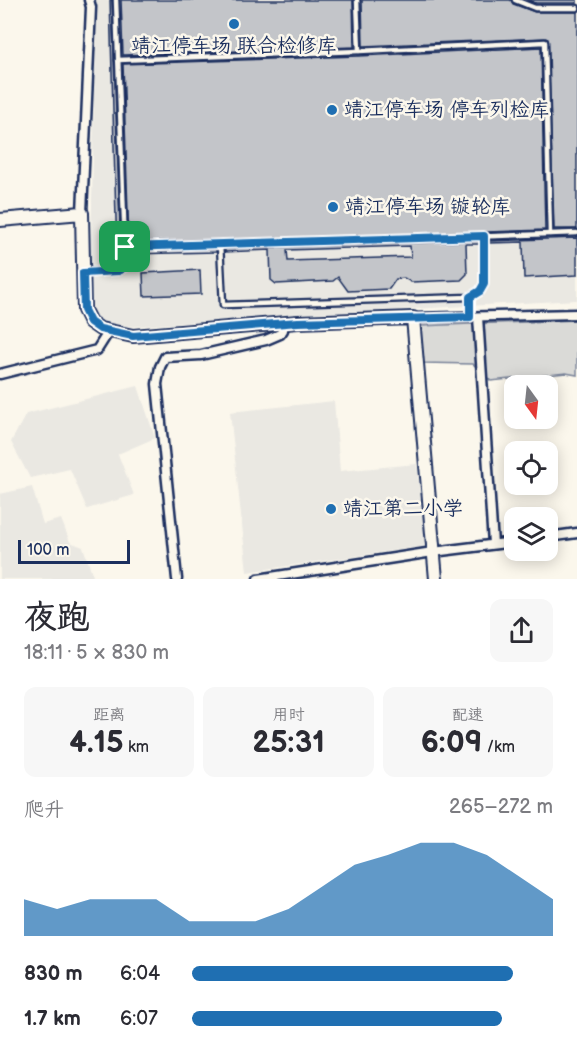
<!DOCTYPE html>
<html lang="zh">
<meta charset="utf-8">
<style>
body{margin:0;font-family:"Balsamiq Sans","LXGW WenKai TC",sans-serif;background:#f7f7f7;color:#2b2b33;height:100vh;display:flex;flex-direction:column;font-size:22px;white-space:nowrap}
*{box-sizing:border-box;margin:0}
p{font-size:20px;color:#7c7c81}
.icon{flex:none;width:33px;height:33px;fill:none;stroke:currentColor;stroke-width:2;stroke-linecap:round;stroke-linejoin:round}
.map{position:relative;height:579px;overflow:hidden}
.details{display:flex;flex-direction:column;background:#fff;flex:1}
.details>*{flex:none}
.needle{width:39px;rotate:165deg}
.controls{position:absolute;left:504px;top:375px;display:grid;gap:12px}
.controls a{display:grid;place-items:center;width:54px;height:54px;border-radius:12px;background:#fff;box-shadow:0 3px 15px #0003;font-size:30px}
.scale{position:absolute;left:18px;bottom:15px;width:112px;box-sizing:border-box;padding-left:6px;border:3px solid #1b2f5e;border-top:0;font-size:16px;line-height:21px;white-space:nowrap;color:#1b2f5e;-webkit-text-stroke:4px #fbf7ec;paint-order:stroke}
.pin{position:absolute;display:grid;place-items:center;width:51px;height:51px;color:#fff;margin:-26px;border-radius:12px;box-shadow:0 3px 9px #0006}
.round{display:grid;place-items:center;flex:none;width:63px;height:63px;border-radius:12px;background:#f7f7f7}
.head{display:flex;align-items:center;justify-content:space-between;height:102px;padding:0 24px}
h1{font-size:33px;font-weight:700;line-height:45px}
.stats{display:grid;grid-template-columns:repeat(3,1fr);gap:9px;height:102px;padding:6px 24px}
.stats div{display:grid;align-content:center;border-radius:12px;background:#f7f7f7;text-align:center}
.stats b{font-size:30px;font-weight:700}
.stats small{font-size:16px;font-weight:400}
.stats p{font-size:16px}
.chart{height:168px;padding:12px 24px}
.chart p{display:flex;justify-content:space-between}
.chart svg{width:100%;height:108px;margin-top:6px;fill:#1f6fb2;opacity:.7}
ul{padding:0 24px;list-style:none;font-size:20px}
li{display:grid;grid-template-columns:96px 72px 1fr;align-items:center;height:45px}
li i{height:15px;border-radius:8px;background:#1f6fb2}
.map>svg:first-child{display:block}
</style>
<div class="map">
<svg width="577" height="579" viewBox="0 0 577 579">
<rect width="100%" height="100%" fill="#fbf7ec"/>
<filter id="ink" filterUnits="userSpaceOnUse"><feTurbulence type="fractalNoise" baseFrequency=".0167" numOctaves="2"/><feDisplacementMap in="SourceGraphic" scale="12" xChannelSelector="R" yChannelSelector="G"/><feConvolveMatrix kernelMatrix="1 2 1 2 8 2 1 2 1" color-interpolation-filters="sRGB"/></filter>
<g filter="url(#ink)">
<!-- built -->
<g fill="#eae8e2">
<path d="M96,0h481v300l-235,13 -219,14 -26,-6 -7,-18z"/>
<path d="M138,386l17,52 -37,16 16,41 -47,14 -17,-40 -40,9 -19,-36 15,-28z"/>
<path d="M334,401l6,70 77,-7 9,82 -179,26 -17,-160z"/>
<path d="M32,487l11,37 18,-5 9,23 13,5 11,32h-94v-85z"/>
</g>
<!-- green -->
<path fill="#dadad7" stroke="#7a849a" stroke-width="1.5" d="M577,320v55l-11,-2 -75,8 -18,-17 -50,-1 -4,-37z"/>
<!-- building -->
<g fill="#c3c5c9" stroke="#1b2f5e" stroke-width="1.5" fill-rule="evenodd">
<path d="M110,0h2l9,255h-4z"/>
<path d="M121,0h232l1,47 -231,8z"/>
<path d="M362,0h149l2,4 22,8h42v217h-23l-6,-190 -3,-1 -182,8z"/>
<path d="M527,0h50v3h-41z"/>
<path d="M541,47l4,183 -211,7 -205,5 -6,-178 236,-8z"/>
<path d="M577,238v37l-53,3 -1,-36 -34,1v-2z"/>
<path d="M480,241v3h-14l1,30 -6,6 -50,2 -7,-4 -8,1 -7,10 -41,2 -10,-14 -5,4 -57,3 -5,-4 -1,-30 -45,2v-3zM410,246l1,11 -123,4 -1,-11z"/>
<path d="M216,249v3l-86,2v-3z"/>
<path d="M200,270l1,24 -57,2 -1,-23z"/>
</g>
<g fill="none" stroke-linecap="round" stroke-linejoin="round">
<!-- lane casing -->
<g stroke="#1b2f5e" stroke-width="9">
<g id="lane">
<path d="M116,0l9,247"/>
<path d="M357,0l2,51"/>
<path d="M515,0l20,8h42"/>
<path d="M118,60l241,-9 186,-9 5,192"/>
<path d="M220,244l3,61 246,-8 11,-6 4,-7v-48"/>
<path d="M85,272l33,-1 8,-5 -1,-19 209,-5 243,-9"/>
<path d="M469,297l1,20"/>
</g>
</g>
<!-- street casing -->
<g stroke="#1b2f5e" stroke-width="13">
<g id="street">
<path d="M82,213l9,-206 -2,-7"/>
<path d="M478,317l15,227"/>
<path d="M413,318l164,-4"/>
<path d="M0,374l97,-24 12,-19"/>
<path d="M548,537l29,-4"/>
<path d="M177,579l-20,-195 3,-17 5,-10 36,-2 65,-15 14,-6 3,-4 1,-7"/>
<path d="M258,579l175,-27 81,-10"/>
</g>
</g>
<!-- secondary casing -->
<g stroke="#1b2f5e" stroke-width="16">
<path id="secondary" d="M0,220l82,-7 2,97 6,12 10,7 33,7 165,-14 115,-4 23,261"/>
</g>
<!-- lane -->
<use href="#lane" stroke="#fbf7ec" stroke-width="4.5"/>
<!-- street -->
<use href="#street" stroke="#fbf7ec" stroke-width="8"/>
<!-- secondary -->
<use href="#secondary" stroke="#fbf7ec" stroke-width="12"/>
</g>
</g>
<g fill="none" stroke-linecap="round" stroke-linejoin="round" filter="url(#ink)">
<!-- route casing -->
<g stroke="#fff" stroke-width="12">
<path id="route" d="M484,236v48l-4,7 -10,6v20l-172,5 -165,14 -33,-7 -10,-7 -6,-12 -1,-37 35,-2 8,-5 -1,-19z"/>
</g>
<!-- route -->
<use href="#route" stroke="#1f6fb2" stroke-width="8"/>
</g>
<!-- markers -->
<g fill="#1f6fb2" stroke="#fbf7ec" stroke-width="2">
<circle cx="234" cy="24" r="6"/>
<circle cx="332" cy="110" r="6"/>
<circle cx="333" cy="207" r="6"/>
<circle cx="331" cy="509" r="6"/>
</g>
<g text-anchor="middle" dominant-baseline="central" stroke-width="5" stroke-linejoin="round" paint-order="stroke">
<!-- poi labels -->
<g font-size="20" fill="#1b2f5e" stroke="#fbf7ec" text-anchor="start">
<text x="234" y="46" text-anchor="middle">靖江停车场 联合检修库</text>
<text x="344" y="110">靖江停车场 停车列检库</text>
<text x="345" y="207">靖江停车场 镟轮库</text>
<text x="343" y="509">靖江第二小学</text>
</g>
</g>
</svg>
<div class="controls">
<a><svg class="needle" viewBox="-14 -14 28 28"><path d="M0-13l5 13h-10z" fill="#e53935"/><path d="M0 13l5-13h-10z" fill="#7c7c81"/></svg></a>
<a><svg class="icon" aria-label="locate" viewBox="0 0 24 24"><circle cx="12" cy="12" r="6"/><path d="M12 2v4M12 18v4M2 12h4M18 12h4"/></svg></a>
<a><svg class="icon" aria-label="layers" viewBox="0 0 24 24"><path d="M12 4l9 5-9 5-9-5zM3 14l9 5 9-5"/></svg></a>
</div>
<div class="scale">100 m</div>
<div class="pin" style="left:125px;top:247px;background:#1e9e55"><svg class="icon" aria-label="arrive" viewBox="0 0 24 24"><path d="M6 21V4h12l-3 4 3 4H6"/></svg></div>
</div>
<section class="details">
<div class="head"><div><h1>夜跑</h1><p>18:11 · 5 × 830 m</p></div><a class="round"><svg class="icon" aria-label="share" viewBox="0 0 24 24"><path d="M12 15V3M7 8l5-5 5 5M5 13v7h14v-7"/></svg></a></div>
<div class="stats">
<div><p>距离</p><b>4.15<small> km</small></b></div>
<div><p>用时</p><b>25:31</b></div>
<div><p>配速</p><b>6:09<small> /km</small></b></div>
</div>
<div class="chart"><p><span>爬升</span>265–272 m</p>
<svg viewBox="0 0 160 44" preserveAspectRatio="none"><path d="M0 44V29L10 33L20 29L30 29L40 29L50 38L60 38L70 38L80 33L90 24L100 15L110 11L120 6L130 6L140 11L150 20L160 29V44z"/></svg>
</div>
<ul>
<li><b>830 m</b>6:04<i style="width:89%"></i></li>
<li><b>1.7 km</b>6:07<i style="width:86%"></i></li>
</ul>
</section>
